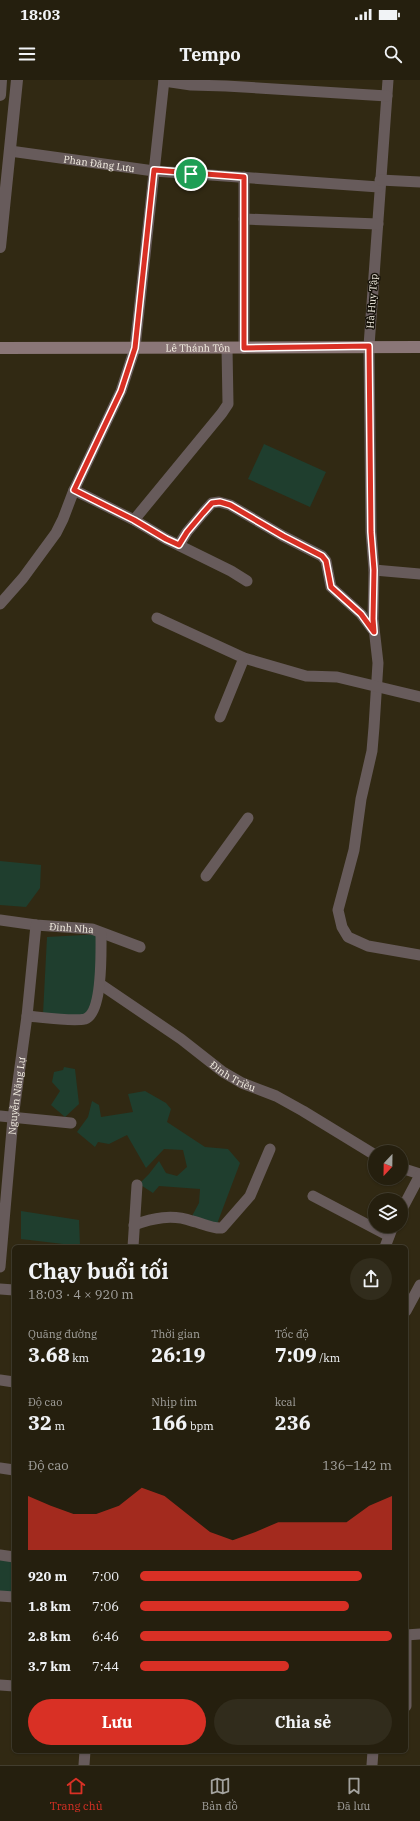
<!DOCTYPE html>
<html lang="vi">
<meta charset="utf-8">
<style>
body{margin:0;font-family:"IBM Plex Serif",serif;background:#312c1c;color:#f1f3f6;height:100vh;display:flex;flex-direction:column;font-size:15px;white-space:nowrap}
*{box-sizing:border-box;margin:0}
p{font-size:13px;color:#a3a29e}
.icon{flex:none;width:22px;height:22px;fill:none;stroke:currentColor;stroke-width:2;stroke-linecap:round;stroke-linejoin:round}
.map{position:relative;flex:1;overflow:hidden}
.details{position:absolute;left:12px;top:1165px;width:396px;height:508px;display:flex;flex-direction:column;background:#251f0e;border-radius:6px;box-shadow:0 1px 3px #0004,0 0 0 1px #423d2e}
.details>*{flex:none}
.needle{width:26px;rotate:202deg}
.tools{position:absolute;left:368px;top:1065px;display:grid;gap:8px}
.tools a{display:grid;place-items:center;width:40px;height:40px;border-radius:50%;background:#251f0e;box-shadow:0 1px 3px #0004,0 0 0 1px #423d2e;font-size:20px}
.pin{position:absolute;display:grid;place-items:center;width:34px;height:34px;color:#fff;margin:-17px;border:2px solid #fff;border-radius:50%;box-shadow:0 1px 4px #0007}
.round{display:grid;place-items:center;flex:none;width:42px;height:42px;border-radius:21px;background:#312c1c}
.overview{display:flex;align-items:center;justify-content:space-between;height:68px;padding:0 16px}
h1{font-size:22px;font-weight:700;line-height:30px}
.metrics{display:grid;grid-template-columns:repeat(3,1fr);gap:6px;height:68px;padding:4px 16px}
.metrics div{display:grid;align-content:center}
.metrics b{font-size:20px;font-weight:700}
.metrics small{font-size:11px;font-weight:400}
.metrics p{font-size:11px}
.chart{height:112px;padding:8px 16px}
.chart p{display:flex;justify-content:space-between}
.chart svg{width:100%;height:72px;margin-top:4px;fill:#d93025;opacity:.7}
.cta{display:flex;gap:8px;margin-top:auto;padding:8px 16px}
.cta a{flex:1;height:46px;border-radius:24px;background:#d93025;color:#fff;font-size:16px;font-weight:700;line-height:46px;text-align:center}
.cta a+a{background:#312c1c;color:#f1f3f6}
ul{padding:0 16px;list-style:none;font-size:13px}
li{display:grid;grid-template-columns:64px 48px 1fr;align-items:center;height:30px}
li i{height:10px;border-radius:5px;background:#d93025}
.status{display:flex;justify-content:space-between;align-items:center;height:28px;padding:0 20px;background:#251f0e;direction:ltr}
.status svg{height:11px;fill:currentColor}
header{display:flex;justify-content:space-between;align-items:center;height:52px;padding:0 16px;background:#251f0e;font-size:18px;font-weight:700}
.tabs{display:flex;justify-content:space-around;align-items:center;height:56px;border-top:1px solid #423d2e;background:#251f0e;font-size:11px;color:#a3a29e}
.tabs a{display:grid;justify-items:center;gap:2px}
.tabs .selected{color:#d93025}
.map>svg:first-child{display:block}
</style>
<div class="status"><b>18:03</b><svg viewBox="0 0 49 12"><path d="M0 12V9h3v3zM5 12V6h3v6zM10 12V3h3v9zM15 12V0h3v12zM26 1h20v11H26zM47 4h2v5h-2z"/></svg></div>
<header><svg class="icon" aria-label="menu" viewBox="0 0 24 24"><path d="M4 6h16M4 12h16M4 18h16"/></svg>Tempo<svg class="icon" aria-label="search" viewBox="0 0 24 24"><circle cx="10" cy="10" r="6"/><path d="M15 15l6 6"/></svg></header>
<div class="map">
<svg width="420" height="1685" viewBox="0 0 420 1685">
<rect width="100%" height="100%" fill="#312913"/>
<!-- green -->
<g fill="#1f3e2e">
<path d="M264,364l62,28 -16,35 -62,-28z"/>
<path d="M0,781l41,4 -1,23 -14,19 -26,-2z"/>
<path d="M102,854l-8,82 -51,-2 4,-77z"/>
<path d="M64,987l11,2 4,35 -14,13 -14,-12 9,-14 -8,-9 2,-10 9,-2z"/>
<path d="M145,1011l21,12 5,6 -4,13 38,25 23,2 12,14 -23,61 -25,-8 7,-13 1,-14 -41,-3 -6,7 -14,-9 10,-10 10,-13 7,12 11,3 10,-9 -4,-17 -19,-1 -18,19 -19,-33 -18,9 -11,-2 -3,5 -18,-15 11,-15 4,-16 7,4 2,12 32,-5 -5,-18z"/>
<path d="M21,1131l58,9 1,26 -59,-7z"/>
<path d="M0,1480l14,1v40l-14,-2z"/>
</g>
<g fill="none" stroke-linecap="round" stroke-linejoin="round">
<!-- minor -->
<g stroke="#675b5b" stroke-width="11">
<path d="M388,0l-19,266 2,186 3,38 -1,49 5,44 -4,64 -2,24 -11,48 -7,51 -16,60 4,17 6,10 20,9 52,9"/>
<path d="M164,1l27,4 35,1 161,10"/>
<path id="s1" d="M10,71l144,20 225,16"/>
<path d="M380,100l40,2"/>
<path d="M244,139l134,5"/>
<path d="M244,268v-171"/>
<path d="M74,410l60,30 32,19 65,32 16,10"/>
<path d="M134,440l88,-107 6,-9 -1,-56"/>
<path d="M179,465l8,-13 16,-19 9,-10 7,-1 11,3 53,31 39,20 4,5 5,26 30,27 12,16"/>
<path d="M374,490l46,4"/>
<path d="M0,524l23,-26 33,-45 7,-14 11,-29 47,-99 14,-43 29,-268"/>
<path d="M157,538l87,40 62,18 31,1 83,20"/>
<path d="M220,637l24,-59"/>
<path d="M206,796l42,-58"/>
<path id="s2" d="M0,840l36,5 56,4 48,18"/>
<path id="s3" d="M100,904l81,55 42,33 19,11 34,13 27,15 72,44"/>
<path d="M27,936c14,1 45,6 58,3 18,-6 16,-70 16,-85"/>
<path d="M0,1036l71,7"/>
<path d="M401,1088l19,6"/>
<path d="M313,1116l76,40"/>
<path d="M401,1131l19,-36"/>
<path d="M134,1145c19,-7 38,-11 58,-4 10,2 20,8 30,7l28,-32 20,-47"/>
<path d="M133,1167l4,-62"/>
<path d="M385,1167l8,-21"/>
<path id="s4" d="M0,1187l13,-149 14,-102 9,-91"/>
<path d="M0,1209l14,1"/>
<path d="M406,1231l14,-26"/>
<path d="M0,1300l14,2"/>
<path d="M0,1388l14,2"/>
<path d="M0,1475l14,2"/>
<path d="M0,1516l14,1"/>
<path d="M406,1555l14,-1"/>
<path d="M406,1558v68"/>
<path d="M0,1605l14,1"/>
<path d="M84,1685l1,-14"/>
<path d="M372,1685l1,-14"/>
</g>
<!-- tertiary -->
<g stroke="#675b5b" stroke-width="12">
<path d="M0,15l1,-15"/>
<path d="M0,167l17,-167"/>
</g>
<!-- secondary -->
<path stroke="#8a7677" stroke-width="12" id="s5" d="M0,268l420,-1"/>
</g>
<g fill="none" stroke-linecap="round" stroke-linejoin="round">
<!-- route casing -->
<g stroke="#fff" stroke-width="8">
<path id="route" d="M154,90l90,7v171l125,-2 2,186 3,38 -1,49 1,13 -13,-18 -30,-27 -5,-26 -4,-5 -39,-20 -53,-31 -10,-3 -8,1 -9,10 -16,19 -8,13 -13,-6 -32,-19 -60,-30 47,-99 14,-43z"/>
</g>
<!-- route -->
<use href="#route" stroke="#d93025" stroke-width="5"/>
</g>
<g text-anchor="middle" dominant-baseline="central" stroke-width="3" stroke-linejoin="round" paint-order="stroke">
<!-- street labels -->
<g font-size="10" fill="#f8f3e6" stroke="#161209">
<text stroke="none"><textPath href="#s1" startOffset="90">Phan Đăng Lưu</textPath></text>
<text transform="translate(372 221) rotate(-86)">Hà Huy Tập</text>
<text stroke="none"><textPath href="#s5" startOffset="198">Lê Thánh Tôn</textPath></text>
<text stroke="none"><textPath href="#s2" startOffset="72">Đinh Nha</textPath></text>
<text stroke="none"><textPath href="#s3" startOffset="162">Đinh Triều</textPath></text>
<text stroke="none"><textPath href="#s4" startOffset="172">Nguyễn Năng Lự</textPath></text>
</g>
</g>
</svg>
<div class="tools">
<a><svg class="needle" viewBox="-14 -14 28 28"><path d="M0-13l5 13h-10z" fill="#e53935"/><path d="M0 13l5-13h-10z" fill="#a3a29e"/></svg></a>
<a><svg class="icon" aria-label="layers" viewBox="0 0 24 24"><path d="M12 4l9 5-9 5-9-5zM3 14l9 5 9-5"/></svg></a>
</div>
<div class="pin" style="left:191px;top:94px;background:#1e9e55"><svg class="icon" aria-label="arrive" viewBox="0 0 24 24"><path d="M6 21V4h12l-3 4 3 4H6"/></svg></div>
<section class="details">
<div class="overview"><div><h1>Chạy buổi tối</h1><p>18:03 · 4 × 920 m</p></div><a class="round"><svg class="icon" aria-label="share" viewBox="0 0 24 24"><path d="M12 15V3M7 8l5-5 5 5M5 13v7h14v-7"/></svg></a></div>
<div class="metrics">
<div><p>Quãng đường</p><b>3.68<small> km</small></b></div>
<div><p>Thời gian</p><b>26:19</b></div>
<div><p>Tốc độ</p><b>7:09<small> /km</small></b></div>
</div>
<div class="metrics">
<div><p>Độ cao</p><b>32<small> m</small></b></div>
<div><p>Nhịp tim</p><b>166<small> bpm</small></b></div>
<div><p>kcal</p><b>236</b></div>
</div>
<div class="chart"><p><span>Độ cao</span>136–142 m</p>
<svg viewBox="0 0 160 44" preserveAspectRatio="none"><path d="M0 44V11L10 17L20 22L30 22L40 17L50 6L60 11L70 22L80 33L90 38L100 33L110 27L120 27L130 27L140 27L150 17L160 11V44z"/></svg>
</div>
<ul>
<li><b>920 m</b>7:00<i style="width:88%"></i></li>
<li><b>1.8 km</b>7:06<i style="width:83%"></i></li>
<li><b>2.8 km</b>6:46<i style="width:100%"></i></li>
<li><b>3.7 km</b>7:44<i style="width:59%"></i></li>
</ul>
<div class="cta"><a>Lưu</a><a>Chia sẻ</a></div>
</section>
</div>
<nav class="tabs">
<a class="selected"><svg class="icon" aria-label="home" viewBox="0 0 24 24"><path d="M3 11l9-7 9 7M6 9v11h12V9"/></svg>Trang chủ</a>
<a><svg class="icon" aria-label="map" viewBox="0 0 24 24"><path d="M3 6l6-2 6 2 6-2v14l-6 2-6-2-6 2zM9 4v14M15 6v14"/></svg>Bản đồ</a>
<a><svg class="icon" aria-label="saved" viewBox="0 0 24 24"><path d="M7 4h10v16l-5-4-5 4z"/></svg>Đã lưu</a>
</nav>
